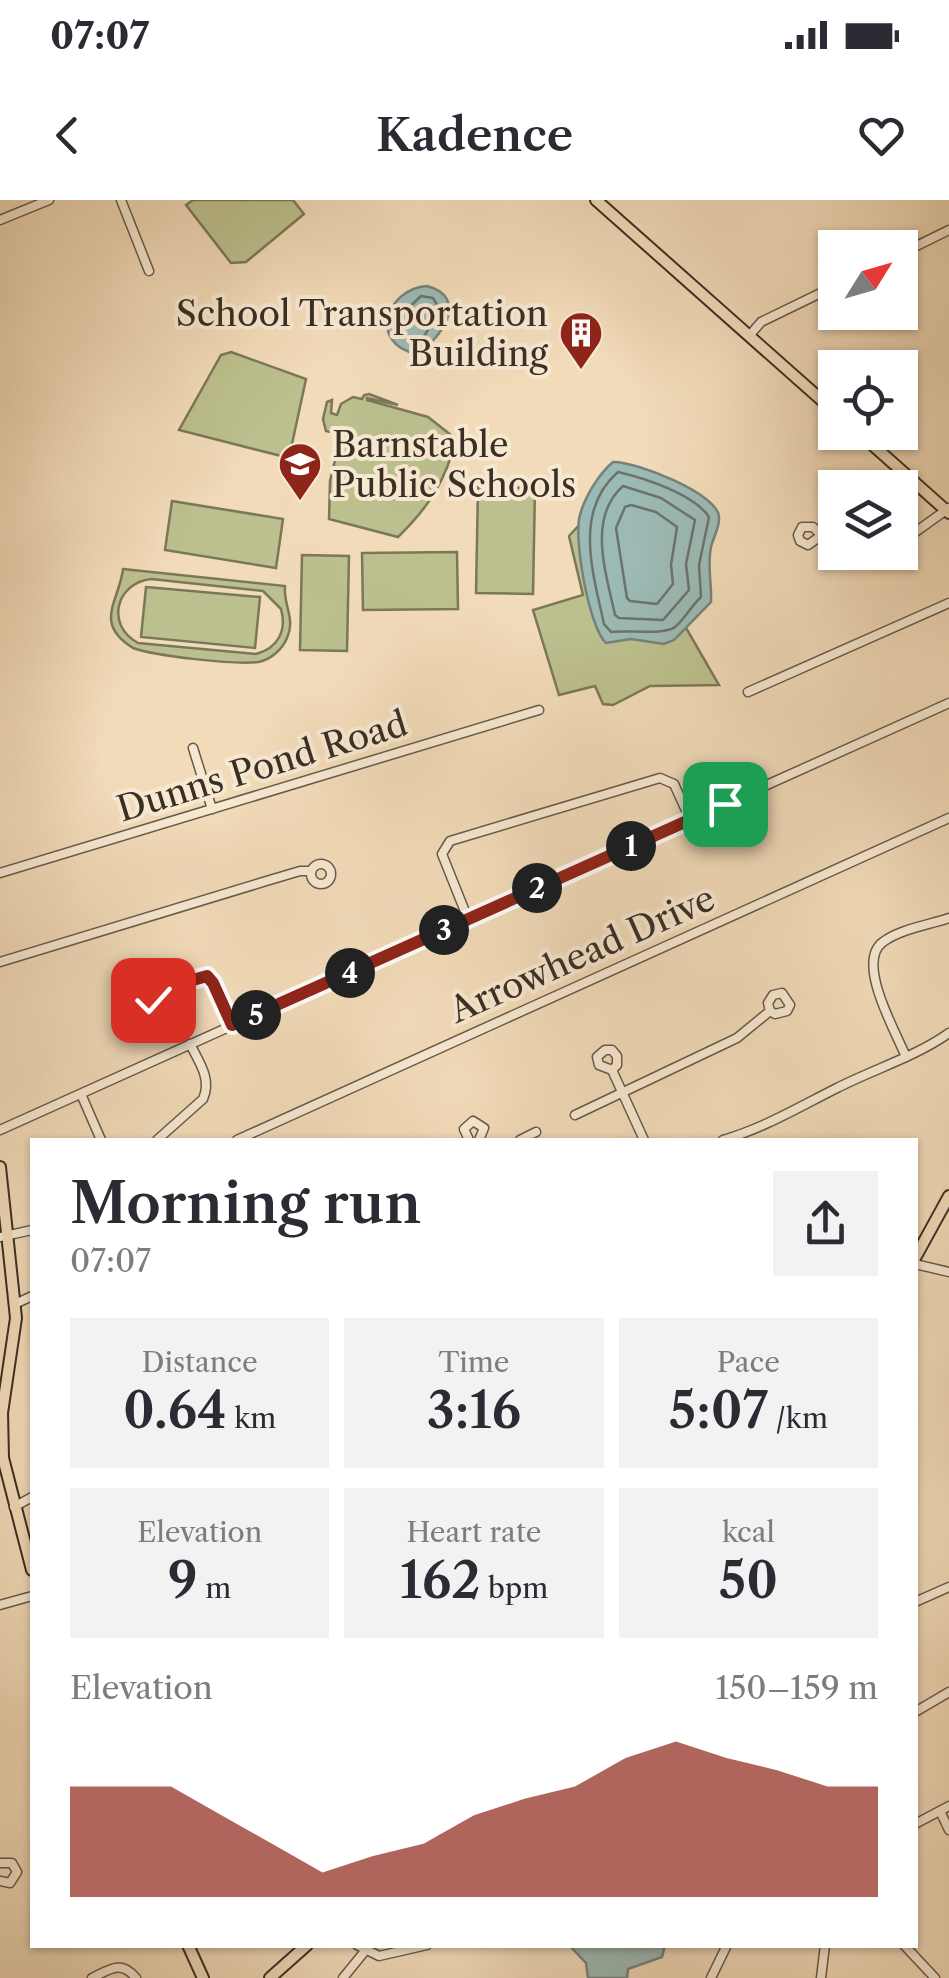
<!DOCTYPE html>
<meta charset="utf-8">
<style>
body{margin:0;font-family:"Libre Caslon Text",serif;background:#f2f2f3;color:#2b2b33;height:100vh;display:flex;flex-direction:column;font-size:38px;white-space:nowrap}
*{box-sizing:border-box;margin:0}
p{font-size:32px;color:#7c7c81}
.icon{flex:none;width:55px;height:55px;fill:none;stroke:currentColor;stroke-width:2;stroke-linecap:round;stroke-linejoin:round}
.map{position:relative;flex:1;overflow:hidden}
.sheet{position:absolute;left:30px;top:938px;width:888px;height:810px;display:flex;flex-direction:column;background:#fff;border-radius:0px;box-shadow:0 2px 8px #0004}
.sheet>*{flex:none}
.needle{width:65px;rotate:53deg}
.fabs{position:absolute;left:818px;top:30px;display:grid;gap:20px}
.fabs a{display:grid;place-items:center;width:100px;height:100px;border-radius:0px;background:#fff;box-shadow:0 2px 8px #0004;font-size:50px}
.pin{position:absolute;display:grid;place-items:center;width:85px;height:85px;color:#fff;margin:-42px;border-radius:20px;box-shadow:0 5px 15px #0006}
.km{position:absolute;width:50px;height:50px;margin:-25px;border-radius:50%;background:#222;color:#fff;font-size:28px;line-height:50px;text-align:center}
.round{display:grid;place-items:center;flex:none;width:105px;height:105px;border-radius:0px;background:#f2f2f3}
.head{display:flex;align-items:center;justify-content:space-between;height:170px;padding:0 40px}
h1{font-size:55px;font-weight:600;line-height:75px}
.stats{display:grid;grid-template-columns:repeat(3,1fr);gap:15px;height:170px;padding:10px 40px}
.stats div{display:grid;align-content:center;border-radius:0px;background:#f2f2f3;text-align:center}
.stats b{font-size:50px;font-weight:600}
.stats small{font-size:28px;font-weight:400}
.stats p{font-size:28px}
.chart{height:280px;padding:20px 40px}
.chart p{display:flex;justify-content:space-between}
.chart svg{width:100%;height:180px;margin-top:10px;fill:#8f2418;opacity:.7}
.status{display:flex;justify-content:space-between;align-items:center;height:70px;padding:0 50px;background:#fff;direction:ltr}
.status svg{height:28px;fill:currentColor}
header{display:flex;justify-content:space-between;align-items:center;height:130px;padding:0 40px;background:#fff;font-size:45px;font-weight:600}
.map>svg:first-child{display:block}
</style>
<div class="status"><b>07:07</b><svg viewBox="0 0 49 12"><path d="M0 12V9h3v3zM5 12V6h3v6zM10 12V3h3v9zM15 12V0h3v12zM26 1h20v11H26zM47 4h2v5h-2z"/></svg></div>
<header><svg class="icon" aria-label="back" viewBox="0 0 24 24"><path d="M15 5l-7 7 7 7"/></svg>Kadence<svg class="icon" aria-label="heart" viewBox="0 0 24 24"><path d="M12 20l-8-8c-3-5 5-10 8-4 3-6 11-1 8 4z"/></svg></header>
<div class="map">
<svg width="949" height="1778" viewBox="0 0 949 1778">
<rect width="100%" height="100%" fill="#f2dbb9"/>
<filter id="stains"><feTurbulence type="fractalNoise" baseFrequency=".002" numOctaves="4"/><feColorMatrix values="0 0 0 0 .2 0 0 0 0 .09 0 0 0 0 .02 0 0 0 .5 -.17"/></filter>
<radialGradient id="worn" r=".72"><stop offset=".6" stop-color="#630" stop-opacity="0"/><stop offset="1" stop-color="#630" stop-opacity=".3"/></radialGradient>
<!-- green -->
<g fill="#bcc08e" stroke="#7b7859" stroke-width="2.5" fill-rule="evenodd">
<path d="M193,0h100l11,14 -58,48 -15,1 -45,-58z"/>
<path d="M231,152l75,27 -17,79 -110,-28 42,-75z"/>
<path d="M369,194l29,11 -31,-7v2l61,17 28,22c-10,41 -27,68 -58,98l-69,-18 1,-38 8,-33 -3,-15 -9,-2 -3,-12 4,-17 5,-2 -1,13 6,2 4,-11 12,-7 9,2 2,-4z"/>
<path d="M633,267l45,147 41,71 -69,1 -37,19 -10,-1 -8,-18 -36,9 -26,-85 50,-15 -14,-59z"/>
<path d="M478,287l57,1 -2,106 -57,-1z"/>
<path d="M172,301l111,18 -7,49 -111,-18z"/>
<path d="M457,352l1,57 -95,1 -1,-57z"/>
<path d="M302,355l47,1 -2,95 -47,-1z"/>
<path d="M123,369l162,17c-2,19 11,33 2,52 -5,12 -17,22 -29,24 -23,3 -103,-6 -125,-14 -40,-25 -14,-46 -10,-79zM151,379l112,12 18,18c6,22 -3,39 -25,45l-118,-11c-33,-18 -22,-60 13,-64z"/>
<path d="M146,387l114,10 -5,51 -114,-11z"/>
</g>
<!-- water -->
<g fill="#9cbab5" stroke="#75827b" stroke-width="2.5">
<path d="M427,86c43,11 14,54 -11,68 -48,-11 -30,-65 11,-68z"/>
<path d="M613,262c21,-1 105,31 106,55 1,10 -6,21 -8,30 -4,19 1,37 0,55l-37,38 -10,4 -33,-5 -25,4c-17,-15 -33,-106 -26,-128 5,-19 19,-41 33,-53z"/>
<path d="M569,1745h96l-3,12 -34,12 -1,9h-39l-2,-15z"/>
</g>
<g fill="none" stroke-linecap="round" stroke-linejoin="round">
<!-- shore -->
<g stroke="#6b746c" stroke-width="2.5">
<path d="M421,96l12,2 7,12 -17,28 -11,5 -12,-10 -4,-13z"/>
<path d="M618,272c26,6 76,22 91,45l-10,48 2,32c-10,9 -16,22 -26,30 -9,8 -49,3 -64,5l-7,-8c-11,-51 -31,-113 14,-152z"/>
<path d="M623,286l38,12 34,22 -9,44 3,26 -26,30 -44,-2 -4,-3c-9,-42 -28,-97 8,-129z"/>
<path d="M631,305l25,7 21,15 -6,38 2,19 -16,20 -27,-3 -3,-3 -11,-70 9,-21z"/>
</g>
<!-- minor casing -->
<g stroke="#685a49" stroke-width="11">
<g id="minor">
<path d="M121,0l28,71"/>
<path d="M0,20l49,-20"/>
<path d="M900,54l49,-24"/>
<path d="M749,136l12,-14 74,-36"/>
<path d="M822,335l-14,10 -8,-4 -2,-6 4,-8h11l22,21"/>
<path d="M900,343l49,-35"/>
<path d="M842,352l24,6 20,-6"/>
<path d="M748,492l201,-89"/>
<path d="M193,548l19,61"/>
<circle cx="321" cy="674" r="10"/>
<path d="M0,673l539,-163"/>
<path d="M468,719l-26,-65 8,-13 210,-63 14,6 16,35"/>
<path d="M0,762l263,-80 37,-11h11"/>
<circle cx="146" cy="795" r="9"/>
<path d="M154,791l53,-15 6,7 19,42"/>
<path d="M906,857c-10,-25 -51,-95 -23,-115 17,-13 46,-17 66,-24"/>
<path d="M612,870l5,-5v-9l-5,-6h-7l-8,7 2,8 13,5 32,70"/>
<path d="M81,894l20,46"/>
<path d="M575,915l162,-77 33,-27 5,3 12,-3 3,-6 -8,-12 -9,2 -5,8 2,8"/>
<path d="M0,930l949,-427"/>
<path d="M157,940l46,-41c9,-20 -4,-37 -13,-55"/>
<path d="M237,940l712,-322"/>
<path d="M469,940l-5,-11 9,-8 11,7 -5,12"/>
<path d="M520,940l16,-8"/>
<path d="M723,940c41,-12 76,-33 114,-52 37,-19 78,-31 112,-55"/>
<path d="M0,1037l32,-7"/>
<path d="M915,1064l34,8"/>
<path d="M15,1104l17,-8"/>
<path d="M14,1307l18,-10"/>
<path d="M915,1402l34,-15"/>
<path d="M0,1405l32,-9"/>
<path d="M915,1512l34,-20"/>
<path d="M940,1611l9,19"/>
<path d="M915,1624l34,-18"/>
<path d="M0,1663h12l5,9 -7,11 -10,-2"/>
<path d="M357,1745l22,11 48,-11"/>
<path d="M904,1745l31,33"/>
<path d="M92,1778c18,-9 29,-18 44,0"/>
<path d="M343,1778l22,-27"/>
<path d="M711,1778l16,-33"/>
<path d="M821,1778l4,-33"/>
</g>
</g>
<!-- major casing -->
<g stroke="#3a2f24" stroke-width="14">
<g id="major">
<path d="M596,0l239,212"/>
<path d="M858,232l91,81"/>
<path d="M0,967l16,151 -14,95 1,45 29,112"/>
<path d="M915,1058l34,-62"/>
<path d="M188,1745l15,33"/>
<path d="M270,1778l37,-33"/>
</g>
</g>
<!-- minor -->
<use href="#minor" stroke="#f7e8d2" stroke-width="8"/>
<!-- major -->
<use href="#major" stroke="#f2dbb9" stroke-width="10"/>
</g>
<g fill="none" stroke-linecap="round" stroke-linejoin="round">
<!-- route casing -->
<g stroke="#fff" stroke-width="20">
<path id="route" d="M153,800l1,-9 53,-15 6,7 19,42 493,-221"/>
</g>
<!-- route -->
<use href="#route" stroke="#8f2418" stroke-width="12"/>
</g>
<!-- icons -->
<defs>
<g id="building-pin" transform="scale(2.25)"><path d="M0 17L-7.5 6A9.5 9.5 0 1 1 7.5 6Z" fill="#8f2418" stroke="#f7e8d2"/><path d="M-4-6H4V6H1V3H-1V6H-4ZM-2.5-4.3h1.7v1.8h-1.7ZM.8-4.3h1.7v1.8H.8ZM-2.5-1h1.7V.8h-1.7ZM.8-1h1.7V.8H.8Z" fill="#fff"/></g>
<g id="school-pin" transform="scale(2.25)"><path d="M0 17L-7.5 6A9.5 9.5 0 1 1 7.5 6Z" fill="#8f2418" stroke="#f7e8d2"/><path d="M0-5L7-2L0 1L-7-2ZM-4 1L0 2.5L4 1V4Q0 6-4 4Z" fill="#fff"/></g>
</defs>
<g fill-rule="evenodd">
<use href="#building-pin" x="581" y="133"/>
<use href="#school-pin" x="300" y="264"/>
</g>
<g text-anchor="middle" dominant-baseline="central" stroke-width="8" stroke-linejoin="round" paint-order="stroke">
<!-- poi labels -->
<g font-size="35" fill="#3a2f24" stroke="#f7e8d2" text-anchor="end">
<text x="548" y="113">School Transportation<tspan x="548" dy="40">Building</tspan></text>
<text x="332" y="244" text-anchor="start">Barnstable<tspan x="332" dy="40">Public Schools</tspan></text>
</g>
<!-- street labels -->
<g font-size="35" fill="#3a2f24" stroke="#f7e8d2">
<text transform="translate(262 566) rotate(-17)">Dunns Pond Road</text>
<text transform="translate(582 754) rotate(-24)">Arrowhead Drive</text>
</g>
</g>
<rect width="100%" height="100%" filter="url(#stains)"/>
<rect width="100%" height="100%" fill="url(#worn)"/>
</svg>
<div class="fabs">
<a><svg class="needle" viewBox="-14 -14 28 28"><path d="M0-13l5 13h-10z" fill="#e53935"/><path d="M0 13l5-13h-10z" fill="#7c7c81"/></svg></a>
<a><svg class="icon" aria-label="locate" viewBox="0 0 24 24"><circle cx="12" cy="12" r="6"/><path d="M12 2v4M12 18v4M2 12h4M18 12h4"/></svg></a>
<a><svg class="icon" aria-label="layers" viewBox="0 0 24 24"><path d="M12 4l9 5-9 5-9-5zM3 14l9 5 9-5"/></svg></a>
</div>
<div class="pin" style="left:725px;top:604px;background:#1e9e55"><svg class="icon" aria-label="arrive" viewBox="0 0 24 24"><path d="M6 21V4h12l-3 4 3 4H6"/></svg></div>
<div class="pin" style="left:153px;top:800px;background:#d93025"><svg class="icon" aria-label="check" viewBox="0 0 24 24"><path d="M5 12l5 5 9-10"/></svg></div>
<b class="km" style="left:631px;top:646px">1</b>
<b class="km" style="left:537px;top:688px">2</b>
<b class="km" style="left:444px;top:730px">3</b>
<b class="km" style="left:350px;top:773px">4</b>
<b class="km" style="left:256px;top:815px">5</b>
<section class="sheet">
<div class="head"><div><h1>Morning run</h1><p>07:07</p></div><a class="round"><svg class="icon" aria-label="share" viewBox="0 0 24 24"><path d="M12 15V3M7 8l5-5 5 5M5 13v7h14v-7"/></svg></a></div>
<div class="stats">
<div><p>Distance</p><b>0.64<small> km</small></b></div>
<div><p>Time</p><b>3:16</b></div>
<div><p>Pace</p><b>5:07<small> /km</small></b></div>
</div>
<div class="stats">
<div><p>Elevation</p><b>9<small> m</small></b></div>
<div><p>Heart rate</p><b>162<small> bpm</small></b></div>
<div><p>kcal</p><b>50</b></div>
</div>
<div class="chart"><p><span>Elevation</span>150–159 m</p>
<svg viewBox="0 0 160 44" preserveAspectRatio="none"><path d="M0 44V17L10 17L20 17L30 24L40 31L50 38L60 34L70 31L80 24L90 20L100 17L110 10L120 6L130 10L140 13L150 17L160 17V44z"/></svg>
</div>
</section>
</div>
